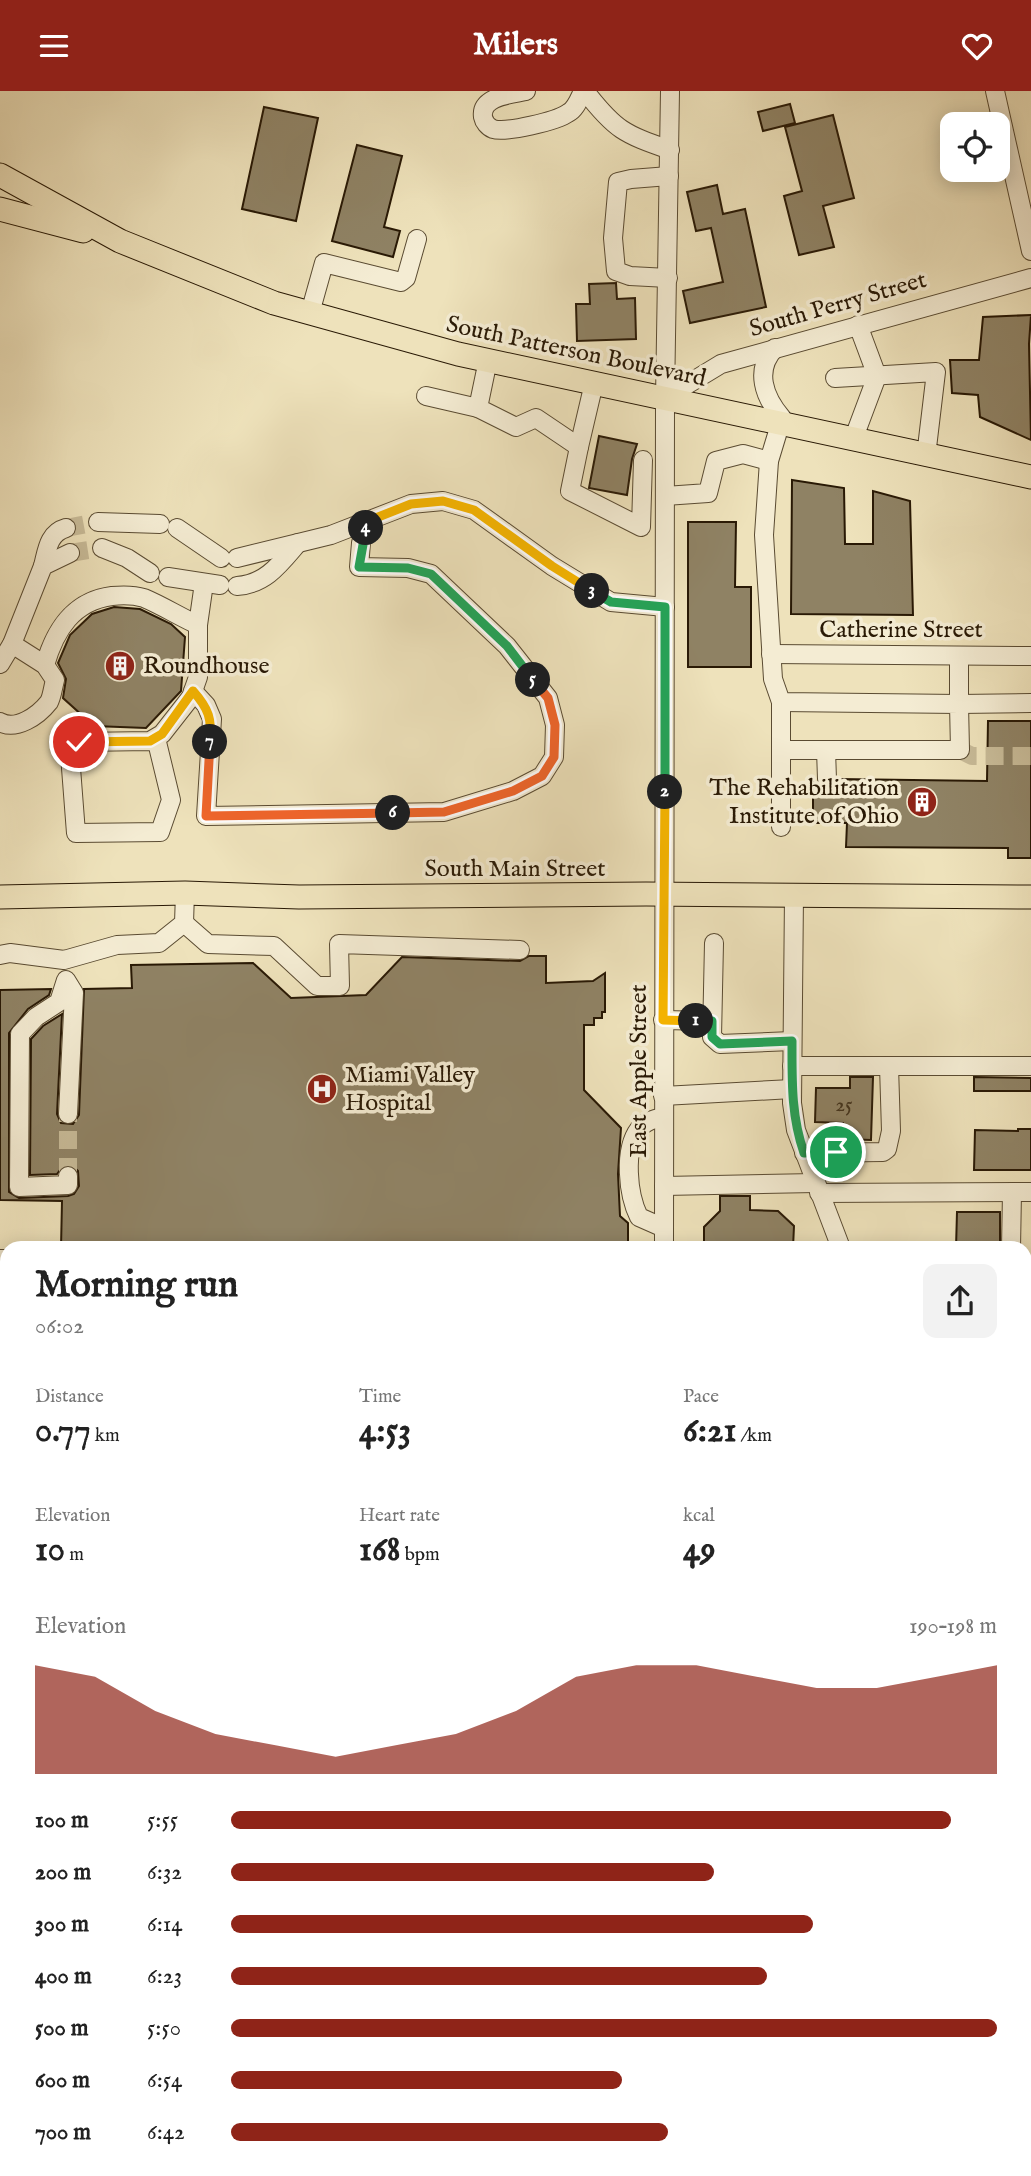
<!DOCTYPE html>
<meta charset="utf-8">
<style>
body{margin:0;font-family:"IM FELL English",serif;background:#f2f2f2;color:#222;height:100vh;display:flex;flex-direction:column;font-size:26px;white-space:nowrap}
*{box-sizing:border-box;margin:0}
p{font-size:23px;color:#767676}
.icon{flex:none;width:38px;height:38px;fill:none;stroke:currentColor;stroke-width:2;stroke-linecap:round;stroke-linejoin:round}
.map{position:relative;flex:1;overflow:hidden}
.details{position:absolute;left:0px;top:1150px;width:1032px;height:936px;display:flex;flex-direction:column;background:#fff;border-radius:21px 21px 0 0;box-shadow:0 4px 18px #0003}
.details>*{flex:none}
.buttons{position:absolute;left:940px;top:21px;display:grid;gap:14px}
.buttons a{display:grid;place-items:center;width:70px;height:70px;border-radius:14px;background:#fff;box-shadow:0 4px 18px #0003;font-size:35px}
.pin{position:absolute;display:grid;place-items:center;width:60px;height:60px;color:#fff;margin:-30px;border:4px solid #fff;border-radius:50%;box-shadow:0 2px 7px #0007}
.km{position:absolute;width:35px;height:35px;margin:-18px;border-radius:50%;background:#222;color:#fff;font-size:19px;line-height:35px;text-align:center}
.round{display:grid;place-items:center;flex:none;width:74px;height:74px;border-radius:14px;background:#f2f2f2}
.headline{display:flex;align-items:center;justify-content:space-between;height:119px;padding:0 35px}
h1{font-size:38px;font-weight:700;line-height:52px}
.figures{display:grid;grid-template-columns:repeat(3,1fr);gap:10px;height:119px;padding:7px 35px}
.figures div{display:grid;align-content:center}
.figures b{font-size:35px;font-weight:700}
.figures small{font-size:19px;font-weight:400}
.figures p{font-size:19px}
.chart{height:196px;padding:14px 35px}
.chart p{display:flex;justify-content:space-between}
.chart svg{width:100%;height:126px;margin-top:7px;fill:#8f2418;opacity:.7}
ul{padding:0 35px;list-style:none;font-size:23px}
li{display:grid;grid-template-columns:112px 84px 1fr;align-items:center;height:52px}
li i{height:18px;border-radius:9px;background:#8f2418}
header{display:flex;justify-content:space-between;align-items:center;height:91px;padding:0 35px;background:#8f2418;color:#fff;font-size:32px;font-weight:700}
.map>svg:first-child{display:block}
</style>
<header><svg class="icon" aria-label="menu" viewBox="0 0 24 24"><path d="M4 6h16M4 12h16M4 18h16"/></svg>Milers<svg class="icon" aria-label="heart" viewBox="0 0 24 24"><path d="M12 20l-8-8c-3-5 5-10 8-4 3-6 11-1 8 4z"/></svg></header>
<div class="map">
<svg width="1031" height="2085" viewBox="0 0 1031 2085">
<rect width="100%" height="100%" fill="#eee2bb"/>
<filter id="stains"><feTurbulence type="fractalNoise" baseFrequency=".00286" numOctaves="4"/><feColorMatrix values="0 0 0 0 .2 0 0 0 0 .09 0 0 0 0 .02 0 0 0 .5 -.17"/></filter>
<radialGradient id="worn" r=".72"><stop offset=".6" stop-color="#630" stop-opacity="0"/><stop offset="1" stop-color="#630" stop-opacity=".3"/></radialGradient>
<!-- green -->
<g fill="#cdc09c" stroke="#7b6c50" stroke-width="2">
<path d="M0,1708h7v147l-7,-1z"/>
<path d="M1031,1888v172l-5,3v-172z"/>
</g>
<!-- building -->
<g fill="#8f8264" stroke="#291905" stroke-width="2">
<path d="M790,13l5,19 -32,8 -5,-19z"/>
<path d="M264,16l54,11 -22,103 -54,-12z"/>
<path d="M833,24l21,83 -31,8 11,41 -35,8 -15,-59 18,-5 -17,-64z"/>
<path d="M357,54l45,11 -18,71 16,4 -7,26 -61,-16z"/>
<path d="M717,94l6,29 22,-5 21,98 -76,16 -7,-32 40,-9 -12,-54 -15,3 -9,-39z"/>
<path d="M616,192l1,16 18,-1 1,41 -59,2 -1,-37h14l-1,-20z"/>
<path d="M1031,224l-2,29 2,96 -51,-23 -2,-22 -26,-2 -2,-33h29l4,-43z"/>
<path d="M599,345l38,8 -5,15 -5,36 -38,-7z"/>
<path d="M792,389l52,8 1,56h28v-53l37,10 3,114 -122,-1z"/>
<path d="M688,431h48l-1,65h16v80h-63z"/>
<path d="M114,516l26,2 31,15 14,13 -4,54 -35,37 -52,-2 -31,-28 3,-19 -8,-16 12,-28 22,-21z"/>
<path d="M988,630h43v137h-23v-10l-162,-1 1,-24h-34v-43l8,9 6,1 7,-2 4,-9 149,2z"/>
<path d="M529,865h17v27l47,-2 12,-8v39h-3v6h-8v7h-10v65l37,38 -3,46 2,42 8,7v25h-567l1,-47 -62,-1v-210l51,-1 -2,6 -21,14 -19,24v159l10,6 49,-2 6,-2 5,-8 -1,-15 -5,-5h-10l-6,8 -27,1 1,-136 12,-13 19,-12 -5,100 4,9 12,1 6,-9 5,-126 48,-1 -1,-23 122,-2 38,35 75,-3 36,-38 118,4z"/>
<path d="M850,986h23l-2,63 -28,-1v-16l-28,-1 1,-34h34z"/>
<path d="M974,986l57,1v13h-57z"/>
<path d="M1018,1038h13v41h-57l1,-40 43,1z"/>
<path d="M720,1105h30v14l28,1 16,15 -1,22h-89v-21l16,-16z"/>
<path d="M957,1121h43v36h-44z"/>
</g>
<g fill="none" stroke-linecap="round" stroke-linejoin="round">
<!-- minor-tunnel -->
<g stroke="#c7ba97" stroke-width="18" stroke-dasharray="18 9" stroke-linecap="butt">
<path d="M66,437l32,-6"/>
<path d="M70,462l32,-5"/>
<path d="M960,659l12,6h59"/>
<path d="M68,1085v-62"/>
</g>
<!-- minor casing -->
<g stroke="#5a4b32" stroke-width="20">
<g id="minor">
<path d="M526,0c-13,3 -46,5 -43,26 1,5 5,10 10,12 13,4 64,-8 75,-16 8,-4 11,-14 15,-22"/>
<path d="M585,0c30,39 39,43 85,59"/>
<path d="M995,0l36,160"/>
<path d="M668,187l-38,-2 -14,-5 -3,-33 5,-56 13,-3 38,-3"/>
<path d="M310,222l14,-50 77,19 5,-4 11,-39"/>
<path d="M775,257c-21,22 -11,49 7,70l-13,43 -5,74 9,144 8,23 178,2 1,46h-177"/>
<path d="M488,269l-10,48 38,19 20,-9 43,29 -9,44 71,36 2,-67"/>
<path d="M835,287l101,-6 -10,84"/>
<path d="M426,305l52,12"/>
<path d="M665,307l56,-34 310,-86"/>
<path d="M853,349l24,-64 -19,-51"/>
<path d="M579,356l15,-64"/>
<path d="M665,405l43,-3 8,-32 27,-7 26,7"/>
<path d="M98,431l62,2"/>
<path d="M177,437l44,30"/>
<path d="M102,457l25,10 23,15"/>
<path d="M237,467l94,-23 80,-31 32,-3 31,9 78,56 59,36 54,5"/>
<path d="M43,475c4,-15 5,-33 23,-38"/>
<path d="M168,486l52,8"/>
<path d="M237,495c29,-2 43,-22 61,-43"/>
<path d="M771,563l260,2"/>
<path d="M959,565v48l72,-1"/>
<path d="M0,573l12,-20 31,-78 27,-13"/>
<path d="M45,574c10,-35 28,-64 67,-69 10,-1 22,-1 32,2 19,8 36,19 54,27"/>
<path d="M193,600l13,14 6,14 -6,97 238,-4 69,-21 29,-15 12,-19 1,-32 -7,-27 -41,-52 -76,-72 -23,-6 -49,-1 2,-24 6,-22"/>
<path d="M781,611v125"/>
<path d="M0,631c16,9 38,-6 49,-20 3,-5 4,-15 6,-22l-10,-15 -33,-21"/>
<path d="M156,647l15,62 -11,32 -84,1 -6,-78 9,-13 71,-1 12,-7 29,-37 7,-20v-52l6,-42"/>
<path d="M826,659l1,29"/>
<path d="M794,804l-2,208 4,27 45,118"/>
<path d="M184,832l24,21 66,2 43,40h23l-1,-42 181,6"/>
<path d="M714,852l-2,94 8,7 72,-3"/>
<path d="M0,864l10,-2 54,7 53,-15 42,-2 25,-20 1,-30"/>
<path d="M663,929l49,1"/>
<path d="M792,975h239"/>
<path d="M663,1005l129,-7"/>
<path d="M804,1062l79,-1 4,-3 4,-18 -2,-65"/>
<path d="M68,1085v9l-49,2 1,-153 16,-17 23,-15 7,-22 8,13 -6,121"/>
<path d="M664,1095l151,-3"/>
<path d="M819,1102l212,-1"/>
<path d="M664,1137l-25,-11c-11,-22 -16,-67 0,-88 6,-8 15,-10 25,-12"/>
<path d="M664,1157l1,-850 5,-307"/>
<path d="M1011,1157l1,-56"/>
<path d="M0,1168h7"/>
<path d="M0,1210h7"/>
<path d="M0,1344l7,3"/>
<path d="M3,1558l2,-142"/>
<path d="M1026,1579l5,11"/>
<path d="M0,1605h7"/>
<path d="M0,1648h7"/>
<path d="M0,1688h7"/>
<path d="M1026,1691l5,12"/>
<path d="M1026,1862l5,-3"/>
<path d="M0,1882h7"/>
<path d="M431,2079l1,6"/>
<path d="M579,2079l1,6"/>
<path d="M711,2079l3,6"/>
<path d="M993,2079l3,6"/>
<path d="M140,2081l16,-2"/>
<path d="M87,2085l2,-6"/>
<path d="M871,2085l12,-6"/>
</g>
</g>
<!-- major casing -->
<g stroke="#291905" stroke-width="25">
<g id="major">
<path d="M0,84l120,66 154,62 184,51 573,123"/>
<path d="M0,118l83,22"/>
<path d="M0,806l185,-4 114,4 347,-3 385,3"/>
</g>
</g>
<!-- minor -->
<use href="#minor" stroke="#f4ecd3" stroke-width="18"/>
<!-- major -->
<use href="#major" stroke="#eee2bb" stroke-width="23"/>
</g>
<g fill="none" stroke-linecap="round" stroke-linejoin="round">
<!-- split-1 casing -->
<g stroke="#fff" stroke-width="14">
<path id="split-1" d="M696,930h16v16l8,7 72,-3c0,39 -1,75 12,112l32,-1"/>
</g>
<!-- split-2 casing -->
<g stroke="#fff" stroke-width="14">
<path id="split-2" d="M665,701l-2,228 33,1"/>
</g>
<!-- split-3 casing -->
<g stroke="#fff" stroke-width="14">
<path id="split-3" d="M592,500l19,11 54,5v185"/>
</g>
<!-- split-4 casing -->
<g stroke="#fff" stroke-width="14">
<path id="split-4" d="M366,437l2,-7 43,-17 32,-3 31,9 78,56 40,25"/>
</g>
<!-- split-5 casing -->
<g stroke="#fff" stroke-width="14">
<path id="split-5" d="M366,437l-7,39 49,1 23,6 76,72 26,34"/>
</g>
<!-- split-6 casing -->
<g stroke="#fff" stroke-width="14">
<path id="split-6" d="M393,722l51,-1 69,-21 29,-15 12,-19 1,-32 -7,-27 -15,-18"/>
</g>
<!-- split-7 casing -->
<g stroke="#fff" stroke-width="14">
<path id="split-7" d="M210,651l-4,74 187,-3"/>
</g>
<!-- split-8 casing -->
<g stroke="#fff" stroke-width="14">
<path id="split-8" d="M79,651l71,-1 12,-7 31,-43c16,18 19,28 17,51"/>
</g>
<!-- split-1 -->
<use href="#split-1" stroke="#22a559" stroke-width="9"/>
<!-- split-2 -->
<use href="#split-2" stroke="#f5b400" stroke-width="9"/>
<!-- split-3 -->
<use href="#split-3" stroke="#22a559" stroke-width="9"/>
<!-- split-4 -->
<use href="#split-4" stroke="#f5b400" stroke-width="9"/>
<!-- split-5 -->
<use href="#split-5" stroke="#22a559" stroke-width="9"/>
<!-- split-6 -->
<use href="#split-6" stroke="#f0652b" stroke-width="9"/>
<!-- split-7 -->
<use href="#split-7" stroke="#f0652b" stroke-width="9"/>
<!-- split-8 -->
<use href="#split-8" stroke="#f5b400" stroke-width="9"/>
</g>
<!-- icons -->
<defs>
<g id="building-disc" transform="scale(1.575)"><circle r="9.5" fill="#8f2418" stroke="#f4ecd3"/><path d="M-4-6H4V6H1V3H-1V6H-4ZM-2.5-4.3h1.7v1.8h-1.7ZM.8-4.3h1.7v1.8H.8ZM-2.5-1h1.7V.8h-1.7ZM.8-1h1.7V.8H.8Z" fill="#fff"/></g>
<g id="hospital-disc" transform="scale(1.575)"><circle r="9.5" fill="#8f2418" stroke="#f4ecd3"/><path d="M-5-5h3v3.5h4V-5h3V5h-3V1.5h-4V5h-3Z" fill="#fff"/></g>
</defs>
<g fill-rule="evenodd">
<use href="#building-disc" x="120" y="575"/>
<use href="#building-disc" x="922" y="711"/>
<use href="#hospital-disc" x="322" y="998"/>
</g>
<g text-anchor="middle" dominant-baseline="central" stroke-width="7" stroke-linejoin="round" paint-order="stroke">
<!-- number labels -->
<g font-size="21" fill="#42331d">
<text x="844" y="1014">25</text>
</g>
<!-- street labels -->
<g font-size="24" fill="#291905" stroke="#f4ecd3">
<text transform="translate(838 214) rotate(-16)">South Perry Street</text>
<text transform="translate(576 261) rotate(12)">South Patterson Boulevard</text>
<text x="901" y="539">Catherine Street</text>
<text x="515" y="778">South Main Street</text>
<text transform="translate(639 980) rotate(-90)">East Apple Street</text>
</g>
<!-- poi labels -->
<g font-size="24" fill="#291905" stroke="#f4ecd3" text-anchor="start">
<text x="143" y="575">Roundhouse</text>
<text x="899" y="697" text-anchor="end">The Rehabilitation<tspan x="899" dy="28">Institute of Ohio</tspan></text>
<text x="345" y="984">Miami Valley<tspan x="345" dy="28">Hospital</tspan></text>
</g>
</g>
<rect width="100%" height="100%" filter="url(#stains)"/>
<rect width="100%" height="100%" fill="url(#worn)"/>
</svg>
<div class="buttons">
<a><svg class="icon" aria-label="locate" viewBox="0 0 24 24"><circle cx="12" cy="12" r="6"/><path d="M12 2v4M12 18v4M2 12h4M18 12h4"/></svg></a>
</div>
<div class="pin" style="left:836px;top:1061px;background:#1e9e55"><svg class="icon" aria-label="arrive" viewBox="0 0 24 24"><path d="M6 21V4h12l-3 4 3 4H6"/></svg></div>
<div class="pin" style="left:79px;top:651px;background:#d93025"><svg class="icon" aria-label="check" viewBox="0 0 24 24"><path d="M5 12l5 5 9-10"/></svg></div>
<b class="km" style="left:696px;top:930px">1</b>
<b class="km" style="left:665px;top:701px">2</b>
<b class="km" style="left:592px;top:500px">3</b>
<b class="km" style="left:366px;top:437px">4</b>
<b class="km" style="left:533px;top:589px">5</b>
<b class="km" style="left:393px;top:722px">6</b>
<b class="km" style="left:210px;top:651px">7</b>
<section class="details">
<div class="headline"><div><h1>Morning run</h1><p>06:02</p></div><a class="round"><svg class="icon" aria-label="share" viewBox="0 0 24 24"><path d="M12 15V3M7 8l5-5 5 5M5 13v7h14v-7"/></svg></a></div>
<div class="figures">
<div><p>Distance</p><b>0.77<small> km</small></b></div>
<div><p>Time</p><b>4:53</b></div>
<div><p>Pace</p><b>6:21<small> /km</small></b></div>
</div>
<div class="figures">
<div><p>Elevation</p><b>10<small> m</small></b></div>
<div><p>Heart rate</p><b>168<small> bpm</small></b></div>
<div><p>kcal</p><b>49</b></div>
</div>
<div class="chart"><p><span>Elevation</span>190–198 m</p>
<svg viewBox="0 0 160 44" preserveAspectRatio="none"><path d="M0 44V6L10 10L20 22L30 30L40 34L50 38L60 34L70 30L80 22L90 10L100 6L110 6L120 10L130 14L140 14L150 10L160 6V44z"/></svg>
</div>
<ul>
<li><b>100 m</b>5:55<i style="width:94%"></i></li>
<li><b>200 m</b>6:32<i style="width:63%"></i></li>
<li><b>300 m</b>6:14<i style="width:76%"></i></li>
<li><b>400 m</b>6:23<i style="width:70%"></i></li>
<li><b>500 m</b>5:50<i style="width:100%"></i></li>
<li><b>600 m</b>6:54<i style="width:51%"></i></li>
<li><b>700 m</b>6:42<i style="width:57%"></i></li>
</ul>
</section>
</div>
